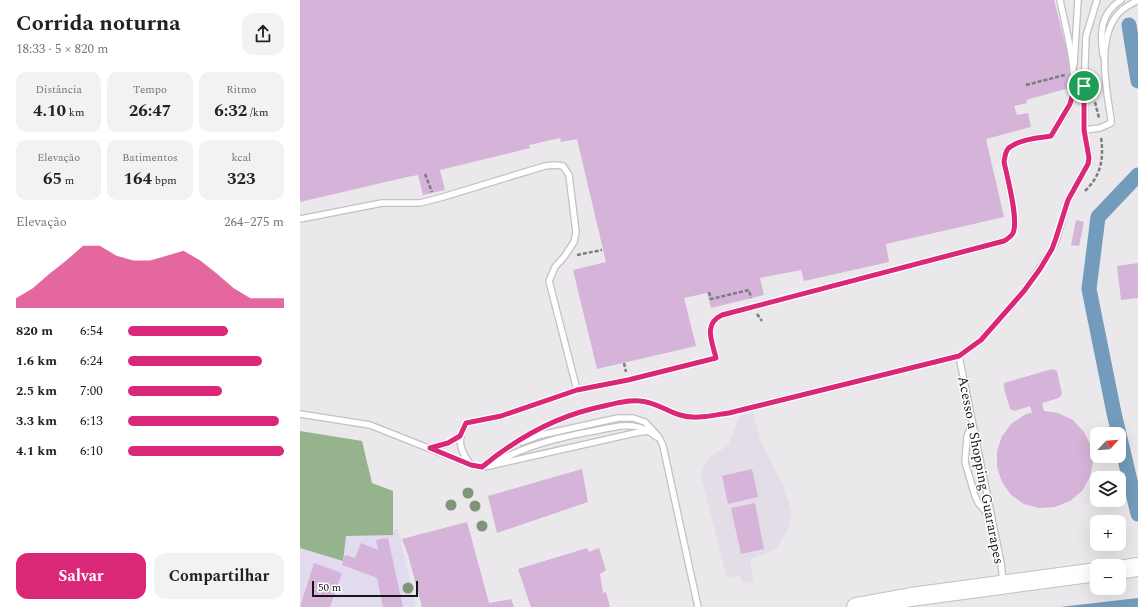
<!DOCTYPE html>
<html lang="pt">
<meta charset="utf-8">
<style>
body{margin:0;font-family:Spectral,serif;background:#f2f2f2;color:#222;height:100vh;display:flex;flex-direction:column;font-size:15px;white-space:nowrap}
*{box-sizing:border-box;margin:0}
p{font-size:13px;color:#767676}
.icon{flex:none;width:22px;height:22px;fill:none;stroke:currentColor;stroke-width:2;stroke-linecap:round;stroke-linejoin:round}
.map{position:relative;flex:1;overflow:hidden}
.drawer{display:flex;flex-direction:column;background:#fff;width:300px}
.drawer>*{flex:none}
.needle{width:26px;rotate:64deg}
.controls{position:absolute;left:790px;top:427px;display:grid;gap:8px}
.controls a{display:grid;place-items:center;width:36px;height:36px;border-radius:8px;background:#fff;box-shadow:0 4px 16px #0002;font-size:20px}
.scale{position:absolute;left:12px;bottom:10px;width:106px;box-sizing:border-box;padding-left:4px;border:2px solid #161617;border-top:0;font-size:11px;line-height:14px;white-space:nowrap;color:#161617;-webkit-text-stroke:3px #fff;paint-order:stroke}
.pin{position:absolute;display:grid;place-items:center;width:34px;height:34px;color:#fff;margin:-17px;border:2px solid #fff;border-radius:50%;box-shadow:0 1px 4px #0007}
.round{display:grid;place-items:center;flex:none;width:42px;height:42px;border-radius:12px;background:#f2f2f2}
.summary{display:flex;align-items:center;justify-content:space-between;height:68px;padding:0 16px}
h1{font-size:22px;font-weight:700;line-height:30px}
.metrics{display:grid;grid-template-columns:repeat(3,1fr);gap:6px;height:68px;padding:4px 16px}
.metrics div{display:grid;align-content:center;border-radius:10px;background:#f2f2f2;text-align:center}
.metrics b{font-size:17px;font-weight:700}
.metrics small{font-size:11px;font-weight:400}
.metrics p{font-size:11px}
.chart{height:112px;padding:8px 16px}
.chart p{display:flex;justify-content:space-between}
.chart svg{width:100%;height:72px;margin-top:4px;fill:#db2777;opacity:.7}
.button{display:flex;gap:8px;margin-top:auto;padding:8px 16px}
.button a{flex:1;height:46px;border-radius:12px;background:#db2777;color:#fff;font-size:16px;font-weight:700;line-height:46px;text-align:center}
.button a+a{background:#f2f2f2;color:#222}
ul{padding:0 16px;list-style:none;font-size:13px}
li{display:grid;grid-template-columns:64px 48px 1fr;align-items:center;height:30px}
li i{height:10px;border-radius:5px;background:#db2777}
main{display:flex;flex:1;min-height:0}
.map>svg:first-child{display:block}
</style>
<main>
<section class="drawer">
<div class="summary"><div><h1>Corrida noturna</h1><p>18:33 · 5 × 820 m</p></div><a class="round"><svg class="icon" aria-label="share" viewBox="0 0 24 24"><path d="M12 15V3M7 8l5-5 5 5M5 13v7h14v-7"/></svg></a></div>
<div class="metrics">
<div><p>Distância</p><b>4.10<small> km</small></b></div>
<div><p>Tempo</p><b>26:47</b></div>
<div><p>Ritmo</p><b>6:32<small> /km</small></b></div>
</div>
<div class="metrics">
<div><p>Elevação</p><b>65<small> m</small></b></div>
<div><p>Batimentos</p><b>164<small> bpm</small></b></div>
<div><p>kcal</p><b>323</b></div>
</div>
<div class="chart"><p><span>Elevação</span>264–275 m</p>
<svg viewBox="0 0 160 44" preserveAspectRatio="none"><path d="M0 44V38L10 32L20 23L30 15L40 6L50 6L60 12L70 15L80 15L90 12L100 9L110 15L120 23L130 32L140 38L150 38L160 38V44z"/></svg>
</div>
<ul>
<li><b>820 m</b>6:54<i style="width:64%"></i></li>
<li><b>1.6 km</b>6:24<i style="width:86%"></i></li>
<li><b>2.5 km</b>7:00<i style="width:60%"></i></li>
<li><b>3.3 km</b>6:13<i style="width:97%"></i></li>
<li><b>4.1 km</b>6:10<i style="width:100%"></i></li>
</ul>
<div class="button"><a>Salvar</a><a>Compartilhar</a></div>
</section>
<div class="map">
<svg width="838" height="607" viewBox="0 0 838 607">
<rect width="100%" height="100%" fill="#eae8eb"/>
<!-- built -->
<path fill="#e3dde8" d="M453,413l9,32 21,40 9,28 -4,17 -13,20 -25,9 4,23 -10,2 -4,-9 -13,3 -26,-102 2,-8 6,-10 19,-13 12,-29z"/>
<!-- education -->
<path fill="#e2dbf0" d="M98,529l18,78h-116v-76l46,5z"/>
<!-- forest -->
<path fill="#95b38c" d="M0,431l62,10 10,42 21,8v44l-47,1 -3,25 -43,-13z"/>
<!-- water -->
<path fill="#739bbb" d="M838,598v9h-78z"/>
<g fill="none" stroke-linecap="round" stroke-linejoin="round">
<!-- canal -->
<g stroke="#739bbb" stroke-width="15">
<path d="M829,25l9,56"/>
<path d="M838,175l-40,42 -9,72 25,124 24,101"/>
</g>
</g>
<!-- building -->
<g fill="#d6b3d8">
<path d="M0,0h754l22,86 -50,14 1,3 -13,3 3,9 11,-2 3,14 -45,12 18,78 -118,27 3,18 -85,19 -3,-11 -41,8 4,17 -53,13 -4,-15 -23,5 12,48 -99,23 -24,-99 33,-8 -29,-123 -16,3 -1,-4 -31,7 1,3 -90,22 5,20 -22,5 -5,-20 -11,2 -107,25z"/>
<path d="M776,220l8,2 -5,24 -8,-1z"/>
<path d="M838,263v35l-17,2 -4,-34z"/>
<path d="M752,369l5,2 5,23 -3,4 -17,5 2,8 14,2 15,7 11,12 7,14 2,16 -3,15 -8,14 -12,10 -15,6 -16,1 -15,-4 -13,-9 -9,-13 -5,-15v-16l5,-15 10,-13 14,-9 6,-1 -2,-7 -16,5 -4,-2 -6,-21v-5z"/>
<path d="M282,469l6,33 -91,31 -9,-37z"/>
<path d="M452,469l6,28 -30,7 -6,-28z"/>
<path d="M455,503l9,46 -23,5 -10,-46z"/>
<path d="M167,522l22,81 22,-4 3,8h-92l-14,-52 -6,-16z"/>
<path d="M88,538l15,69h-20l-6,-29 -35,-13 3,-10 10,3 6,-15 17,7 -2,-10z"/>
<path d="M287,548l2,4 10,-4 7,22 -6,4 3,19 3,-1 4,15h-79l-13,-38z"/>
<path d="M14,563l28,10 -12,34h-30z"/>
</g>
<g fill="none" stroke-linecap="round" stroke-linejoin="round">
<!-- lane casing -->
<g stroke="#c2c0c3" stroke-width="8">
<g id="lane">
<path d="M803,55c-3,-23 -3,-41 18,-55"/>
<path d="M774,64l4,-64"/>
<path d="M784,130l16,-2 11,-5v-4c-5,-31 -16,-86 11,-109 5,-4 11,-7 16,-10"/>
<path d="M0,219l82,-16h38l23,-6 102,-31 10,-1 8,1 6,9 7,57 -2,10 -10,15 -9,10 -6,14 28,109"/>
<path d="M659,356l30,148 12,59 2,19"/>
<path d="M0,414l70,11 101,40 11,2 7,-1 146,-33 13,-2 12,8 3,7 35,161"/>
<path d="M672,424l-5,13 -2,25 10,34 4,8 12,13"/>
<path d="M222,442l19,-7 77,-17h15l12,4 13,14"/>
<path d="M131,448l18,-5 11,-7"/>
<path d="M195,463c39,-22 81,-29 125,-37 11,-1 17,0 27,4"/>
<path d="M171,465c-12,-15 -14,-26 -5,-42l35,-7 76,-26 51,-10 88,-22c-4,-17 -13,-34 6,-43l282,-74c3,-2 7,-4 9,-8 6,-13 -6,-57 -9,-71 0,-5 1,-12 6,-15 11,-8 28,-9 41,-11 6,-11 14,-21 19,-32 11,-25 -5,-77 -10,-104"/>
<path d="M182,467c35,-29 77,-52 122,-61 12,-3 23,-6 36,-5 15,1 27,10 40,14 16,5 33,0 49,-2l230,-57 22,-16 43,-49 15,-22 13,-20 5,-11 11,-38 20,-36 1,-6 -5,-28 1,-67 1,-27 11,-36"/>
</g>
</g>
<!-- primary casing -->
<g stroke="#c2c0c3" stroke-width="20">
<g id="primary">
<path d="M819,570l19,-3"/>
<path d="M556,607l55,-10 186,-25"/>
</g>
</g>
<!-- path -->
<g stroke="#7d7c7e" stroke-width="2.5" stroke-dasharray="4 2" stroke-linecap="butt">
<path d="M726,85l39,-10"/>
<path d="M795,102l4,16"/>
<path d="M125,174l7,18"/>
<path d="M785,191c16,-16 19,-31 16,-54"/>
<path d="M277,255l25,-5"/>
<path d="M409,292l2,7 38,-9 2,8"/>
<path d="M457,314l5,7"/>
<path d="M324,363l2,9"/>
</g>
<!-- lane -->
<use href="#lane" stroke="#fff" stroke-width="5.5"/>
<!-- primary -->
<use href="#primary" stroke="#fff" stroke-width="18"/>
</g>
<!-- trees -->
<g fill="#7f9478">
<circle cx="168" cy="493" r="5.5"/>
<circle cx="151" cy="505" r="5.5"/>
<circle cx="175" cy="506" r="5.5"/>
<circle cx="182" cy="526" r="5.5"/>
<circle cx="108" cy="588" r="5.5"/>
</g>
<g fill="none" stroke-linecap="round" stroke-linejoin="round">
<!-- route casing -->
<g stroke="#fff" stroke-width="8">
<path id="route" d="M774,79l10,7v44l5,28 -1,6 -20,36 -12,38 -4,11 -12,20 -16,22 -43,49 -22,16 -230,57c-16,2 -33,7 -49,2 -13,-4 -25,-13 -40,-14 -13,-1 -24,2 -36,5 -45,9 -87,32 -122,61l-11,-2 -41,-17 18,-5 12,-7 6,-13 35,-7 76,-26 51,-10 88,-22c-4,-17 -13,-34 6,-43l282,-74c3,-2 7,-4 9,-8 6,-13 -6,-57 -9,-71 1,-5 1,-12 6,-15 11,-8 28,-9 41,-11l19,-32 3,-11z"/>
</g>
<!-- route -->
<use href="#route" stroke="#db2777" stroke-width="5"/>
</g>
<g text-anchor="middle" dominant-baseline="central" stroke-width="3" stroke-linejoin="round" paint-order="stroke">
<!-- street labels -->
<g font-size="14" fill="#161617" stroke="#fff">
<text transform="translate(681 470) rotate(79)">Acesso a Shopping Guararapes</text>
</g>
</g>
</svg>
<div class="controls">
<a><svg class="needle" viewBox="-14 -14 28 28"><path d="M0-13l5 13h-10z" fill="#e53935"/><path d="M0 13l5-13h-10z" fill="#767676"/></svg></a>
<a><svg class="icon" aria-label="layers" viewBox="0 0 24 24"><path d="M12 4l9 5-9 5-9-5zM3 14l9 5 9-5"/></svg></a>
<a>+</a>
<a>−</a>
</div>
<div class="scale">50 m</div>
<div class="pin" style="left:784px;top:86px;background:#1e9e55"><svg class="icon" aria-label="arrive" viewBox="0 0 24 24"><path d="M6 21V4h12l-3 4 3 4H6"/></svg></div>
</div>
</main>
